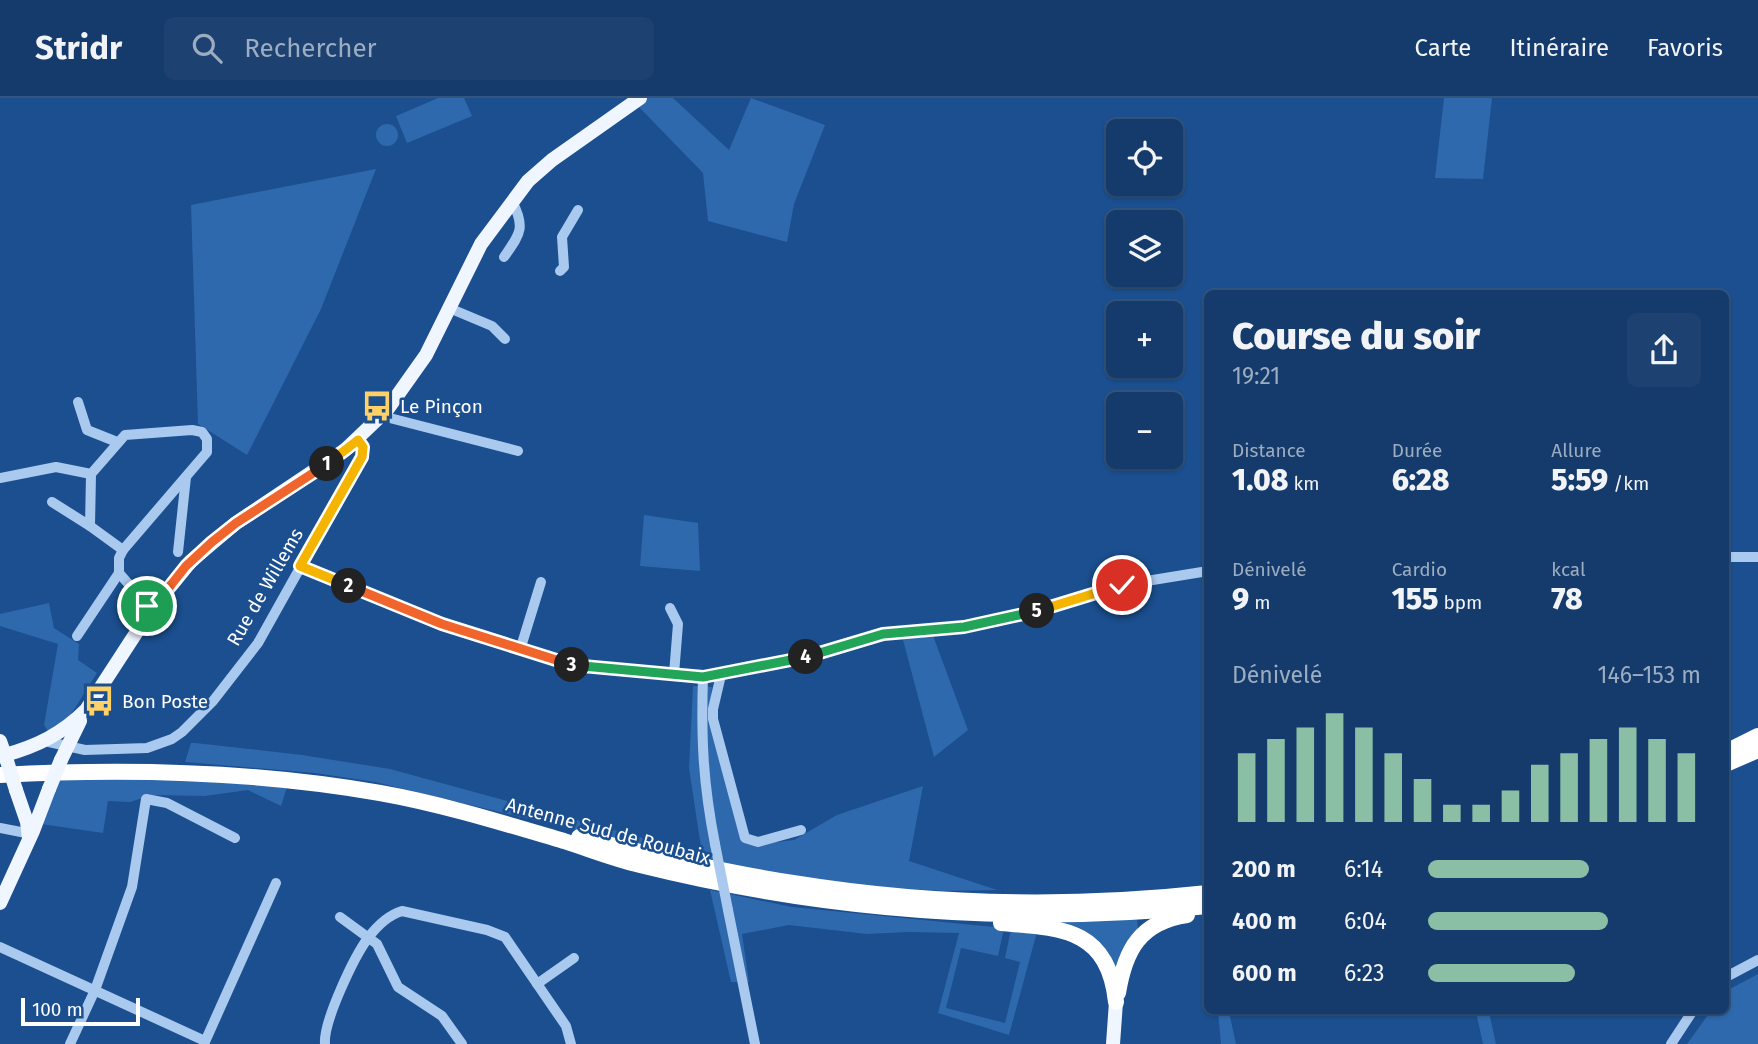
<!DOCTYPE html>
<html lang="fr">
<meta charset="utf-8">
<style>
body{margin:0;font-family:"Fira Sans",sans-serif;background:#1d4271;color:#f1f3f6;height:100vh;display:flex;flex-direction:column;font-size:26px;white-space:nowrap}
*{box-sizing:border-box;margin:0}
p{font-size:23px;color:#9dadc1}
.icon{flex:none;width:38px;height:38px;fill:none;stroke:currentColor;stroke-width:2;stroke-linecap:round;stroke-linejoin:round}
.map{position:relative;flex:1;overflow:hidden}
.drawer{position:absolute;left:1204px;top:192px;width:525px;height:724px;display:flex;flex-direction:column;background:#143b6b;border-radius:10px;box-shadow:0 2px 5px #0004,0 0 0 2px #33557e}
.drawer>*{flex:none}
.buttons{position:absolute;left:1106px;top:21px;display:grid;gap:14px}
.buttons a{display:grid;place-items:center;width:77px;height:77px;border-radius:10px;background:#143b6b;box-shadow:0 2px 5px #0004,0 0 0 2px #33557e;font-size:35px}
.scale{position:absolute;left:21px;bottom:18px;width:119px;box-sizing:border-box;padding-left:7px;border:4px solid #fff;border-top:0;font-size:19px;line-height:24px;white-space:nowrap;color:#fff;-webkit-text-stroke:5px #1b4f8f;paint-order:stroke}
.pin{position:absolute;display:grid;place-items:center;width:60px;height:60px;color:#fff;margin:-30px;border:4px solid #fff;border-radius:50%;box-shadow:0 2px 7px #0007}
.km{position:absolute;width:35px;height:35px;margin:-18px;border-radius:50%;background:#222;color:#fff;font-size:19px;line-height:35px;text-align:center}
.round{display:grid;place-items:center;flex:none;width:74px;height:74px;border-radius:10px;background:#1d4271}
.overview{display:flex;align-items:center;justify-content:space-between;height:119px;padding:0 28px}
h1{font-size:38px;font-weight:800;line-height:52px}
.stats{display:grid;grid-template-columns:repeat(3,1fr);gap:10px;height:119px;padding:7px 28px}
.stats div{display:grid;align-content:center}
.stats b{font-size:30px;font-weight:800}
.stats small{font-size:19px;font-weight:400}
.stats p{font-size:19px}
.chart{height:196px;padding:14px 28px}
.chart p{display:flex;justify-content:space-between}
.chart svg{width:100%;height:126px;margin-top:7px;stroke:#8abfa5;stroke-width:6}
ul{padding:0 28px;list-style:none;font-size:23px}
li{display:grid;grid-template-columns:112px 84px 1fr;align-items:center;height:52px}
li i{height:18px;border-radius:9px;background:#8abfa5}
header{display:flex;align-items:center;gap:42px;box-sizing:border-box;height:98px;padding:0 35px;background:#143b6b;border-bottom:2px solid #33557e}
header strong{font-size:33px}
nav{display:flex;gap:38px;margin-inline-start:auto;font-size:24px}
.search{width:490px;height:63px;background:#1d4271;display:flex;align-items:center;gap:18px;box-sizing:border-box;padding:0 24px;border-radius:10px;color:#9dadc1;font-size:26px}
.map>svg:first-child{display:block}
</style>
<header>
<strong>Stridr</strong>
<div class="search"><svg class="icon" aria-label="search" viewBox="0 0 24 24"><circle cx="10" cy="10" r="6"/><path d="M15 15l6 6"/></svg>Rechercher</div>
<nav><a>Carte</a><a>Itinéraire</a><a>Favoris</a></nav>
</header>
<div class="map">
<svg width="1758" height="946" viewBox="0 0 1758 946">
<rect width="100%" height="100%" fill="#1b4f8f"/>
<!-- green -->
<g fill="#2e69ad">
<path d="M438,0h26l8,18 -65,27 -11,-27z"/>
<path d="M646,0h27l56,52 22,-52 74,27 -31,79 -7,38 -79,-21 -5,-48 -66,-68z"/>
<path d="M1444,0h48l-9,81 -48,-1z"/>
<circle cx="387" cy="37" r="11"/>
<path d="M376,71l-55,140 -74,146 -49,-31 -7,-219z"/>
<path d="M644,417l54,8 2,48 -60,-5z"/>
<path d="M49,505l5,25 25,16 -1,16 19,13 -32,51 -17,7 -4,-6 14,-81 -58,-18v-12z"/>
<path d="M932,535l36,97 -34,27 -32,-121z"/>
<path d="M693,588l19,1 -3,28 43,130 42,-5 43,-25 86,-29 -14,75 88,29 -53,1 -72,-4 -145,-20 -23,-12 3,7 -332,-80 -60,-9 -130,-11 6,-19h4l107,12 88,14 312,85 -13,-86z"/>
<path d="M62,677l70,2 155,10 -6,19 -33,-16 -43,6 -53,-1 -22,7 -22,-1 -5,32 -62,-9z"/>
<path d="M710,792l82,17 212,21 -6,28 -37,-8 -15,60 59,15 15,-61 -15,-4 6,-29 26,3 -28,103 -71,-22 21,-80 -50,-1 -42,2 -78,-9 -47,9 7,48h-18z"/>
<path d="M1137,817l1,16 -21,42 -11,-15 -66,-36z"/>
<path d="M1758,876v70h-71l23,-32h16v-21z"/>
<path d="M1218,914h11l7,32h-15z"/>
<path d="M1476,914h13l7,32h-13z"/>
</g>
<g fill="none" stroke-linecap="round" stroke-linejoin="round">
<!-- minor -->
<g stroke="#a9c9ee" stroke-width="10">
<path d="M504,159c16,-23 22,-29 8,-56"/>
<path d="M560,173l4,-4 -2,-30 16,-27"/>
<path d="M449,210l43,18 13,13"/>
<path d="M78,304l9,28 30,12"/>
<path d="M382,318l136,35"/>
<path d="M0,380l56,-11 35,7 34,-39 67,-5 10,2 5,7v13l-84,98 -4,8v15l32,37"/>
<path d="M52,404l38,24 1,-52"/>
<path d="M90,428l33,24"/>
<path d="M178,454l8,-75"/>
<path d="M1726,459h32"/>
<path d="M300,468l142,58 119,39 142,14 99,-19 81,-24 81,-7 35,-6 123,-36 86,-14"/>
<path d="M670,510l8,16 -4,50"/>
<path d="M77,538l42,-63"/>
<path d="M520,552l21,-68"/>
<path d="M721,577l-8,34v10l32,119 13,4 43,-12"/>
<path d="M703,579c-2,61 0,106 12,167"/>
<path d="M49,644l36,8 62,-2 25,-9 10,-7 31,-31 45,-58 104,-186 1,-10 -6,-7"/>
<path d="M0,730l31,6"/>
<path d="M728,812l27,134"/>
<path d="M340,819l37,27 21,43 44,29 20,28"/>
<path d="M0,849l205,94"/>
<path d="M1726,879l32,-17"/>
<path d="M537,886l37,-26"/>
<path d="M70,946l25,-54 37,-103 14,-88 21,4 68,35"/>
<path d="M204,946l72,-161"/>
<path d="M325,946c-2,-22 29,-87 43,-106 9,-12 21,-23 34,-27l85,19 18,7 61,89 5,18"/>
<path d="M1671,946l21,-32"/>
</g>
<!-- major -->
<g stroke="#f0f6ff" stroke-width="14">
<path d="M0,643l7,20"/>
<path d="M5,657c32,-9 57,-21 81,-45l65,-100 40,-49 45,-38 109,-73 42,-40 39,-55 55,-111 47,-63 24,-21 88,-62"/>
<path d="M61,662l19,-39"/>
<path d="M16,692l11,32 2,16"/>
<path d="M0,805l33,-72 16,-42"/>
<path d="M1113,946l3,-42"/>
</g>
<!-- highway -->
<g stroke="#fff" stroke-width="16">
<path d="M1726,654l32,-16"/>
<path d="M1726,666l32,-14"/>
<path d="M0,677c127,-7 254,-4 380,18 62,11 123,30 184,48 25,8 50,18 76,24 185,46 378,60 568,41"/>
<path d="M579,739c71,18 142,35 214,46 136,22 277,25 415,10"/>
<path d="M1001,825c60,5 107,5 115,79"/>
<path d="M1118,895c7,-43 22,-71 69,-78"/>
</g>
<!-- minor-bridge -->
<path stroke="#a9c9ee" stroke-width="10" d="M715,746l13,66"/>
<!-- major-bridge -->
<g stroke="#f0f6ff" stroke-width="14">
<path d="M7,663l9,29"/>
<path d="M49,691l12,-29"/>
</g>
</g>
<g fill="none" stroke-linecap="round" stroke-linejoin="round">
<!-- split-1 casing -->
<g stroke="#fff" stroke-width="14">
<path id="split-1" d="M147,508l4,4 35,-44 26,-24 24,-19 91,-59"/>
</g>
<!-- split-2 casing -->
<g stroke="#fff" stroke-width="14">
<path id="split-2" d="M327,366l31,-24 5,7 -1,10 -62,109 49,20"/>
</g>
<!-- split-3 casing -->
<g stroke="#fff" stroke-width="14">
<path id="split-3" d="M349,488l93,38 130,41"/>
</g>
<!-- split-4 casing -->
<g stroke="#fff" stroke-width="14">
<path id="split-4" d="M572,567l131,12 103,-20"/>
</g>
<!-- split-5 casing -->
<g stroke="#fff" stroke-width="14">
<path id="split-5" d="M806,559l77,-23 81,-7 73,-16"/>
</g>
<!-- split-6 casing -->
<g stroke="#fff" stroke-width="14">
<path id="split-6" d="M1037,513l85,-26"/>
</g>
<!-- split-1 -->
<use href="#split-1" stroke="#f0652b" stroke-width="9"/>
<!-- split-2 -->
<use href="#split-2" stroke="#f5b400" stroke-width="9"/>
<!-- split-3 -->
<use href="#split-3" stroke="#f0652b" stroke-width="9"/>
<!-- split-4 -->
<use href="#split-4" stroke="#22a559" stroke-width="9"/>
<!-- split-5 -->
<use href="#split-5" stroke="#22a559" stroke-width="9"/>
<!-- split-6 -->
<use href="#split-6" stroke="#f5b400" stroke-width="9"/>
</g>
<!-- icons -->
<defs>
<g id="bus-bare" transform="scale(2.415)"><path d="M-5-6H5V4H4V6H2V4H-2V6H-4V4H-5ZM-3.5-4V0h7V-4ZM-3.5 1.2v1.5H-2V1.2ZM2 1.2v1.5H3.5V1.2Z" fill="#ffd166" stroke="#1b4f8f" stroke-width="2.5" paint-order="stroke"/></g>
</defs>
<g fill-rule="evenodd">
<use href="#bus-bare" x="377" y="308"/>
<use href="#bus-bare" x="99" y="603"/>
</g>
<g text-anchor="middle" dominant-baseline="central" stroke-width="5" stroke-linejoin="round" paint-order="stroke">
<!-- poi labels -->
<g font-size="19" fill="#fff" stroke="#1b4f8f" text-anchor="start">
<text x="400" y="308">Le Pinçon</text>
<text x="122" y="603">Bon Poste</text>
</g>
<!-- street labels -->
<g font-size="19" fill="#fff" stroke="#1b4f8f">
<text transform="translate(265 489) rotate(-60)">Rue de Willems</text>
<text transform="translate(608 733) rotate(15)">Antenne Sud de Roubaix</text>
</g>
</g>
</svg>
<div class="buttons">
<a><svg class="icon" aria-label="locate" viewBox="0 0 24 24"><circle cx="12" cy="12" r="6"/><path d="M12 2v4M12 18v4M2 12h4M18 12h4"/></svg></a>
<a><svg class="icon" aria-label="layers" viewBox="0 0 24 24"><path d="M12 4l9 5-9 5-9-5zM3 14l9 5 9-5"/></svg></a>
<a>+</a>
<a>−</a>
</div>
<div class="scale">100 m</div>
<div class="pin" style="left:147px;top:508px;background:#1e9e55"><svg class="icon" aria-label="arrive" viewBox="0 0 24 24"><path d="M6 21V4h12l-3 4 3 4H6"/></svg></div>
<div class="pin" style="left:1122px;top:487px;background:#d93025"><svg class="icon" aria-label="check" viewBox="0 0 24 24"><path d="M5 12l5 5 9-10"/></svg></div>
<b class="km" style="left:327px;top:366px">1</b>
<b class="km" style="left:349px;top:488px">2</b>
<b class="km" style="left:572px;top:567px">3</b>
<b class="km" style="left:806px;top:559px">4</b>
<b class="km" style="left:1037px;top:513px">5</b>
<section class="drawer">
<div class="overview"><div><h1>Course du soir</h1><p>19:21</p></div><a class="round"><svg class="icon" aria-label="share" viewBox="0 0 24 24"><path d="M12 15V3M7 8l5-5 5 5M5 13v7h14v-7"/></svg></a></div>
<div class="stats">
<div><p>Distance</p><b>1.08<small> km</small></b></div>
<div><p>Durée</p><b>6:28</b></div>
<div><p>Allure</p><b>5:59<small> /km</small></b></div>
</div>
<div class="stats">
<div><p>Dénivelé</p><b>9<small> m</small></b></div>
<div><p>Cardio</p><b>155<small> bpm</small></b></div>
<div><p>kcal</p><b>78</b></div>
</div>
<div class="chart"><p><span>Dénivelé</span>146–153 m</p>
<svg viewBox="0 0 160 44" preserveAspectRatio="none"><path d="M5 44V20M15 44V15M25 44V11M35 44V6M45 44V11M55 44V20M65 44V29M75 44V38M85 44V38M95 44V33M105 44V24M115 44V20M125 44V15M135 44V11M145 44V15M155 44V20"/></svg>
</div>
<ul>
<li><b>200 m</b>6:14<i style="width:59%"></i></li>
<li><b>400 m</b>6:04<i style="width:66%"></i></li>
<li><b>600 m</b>6:23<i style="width:54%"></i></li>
</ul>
</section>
</div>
